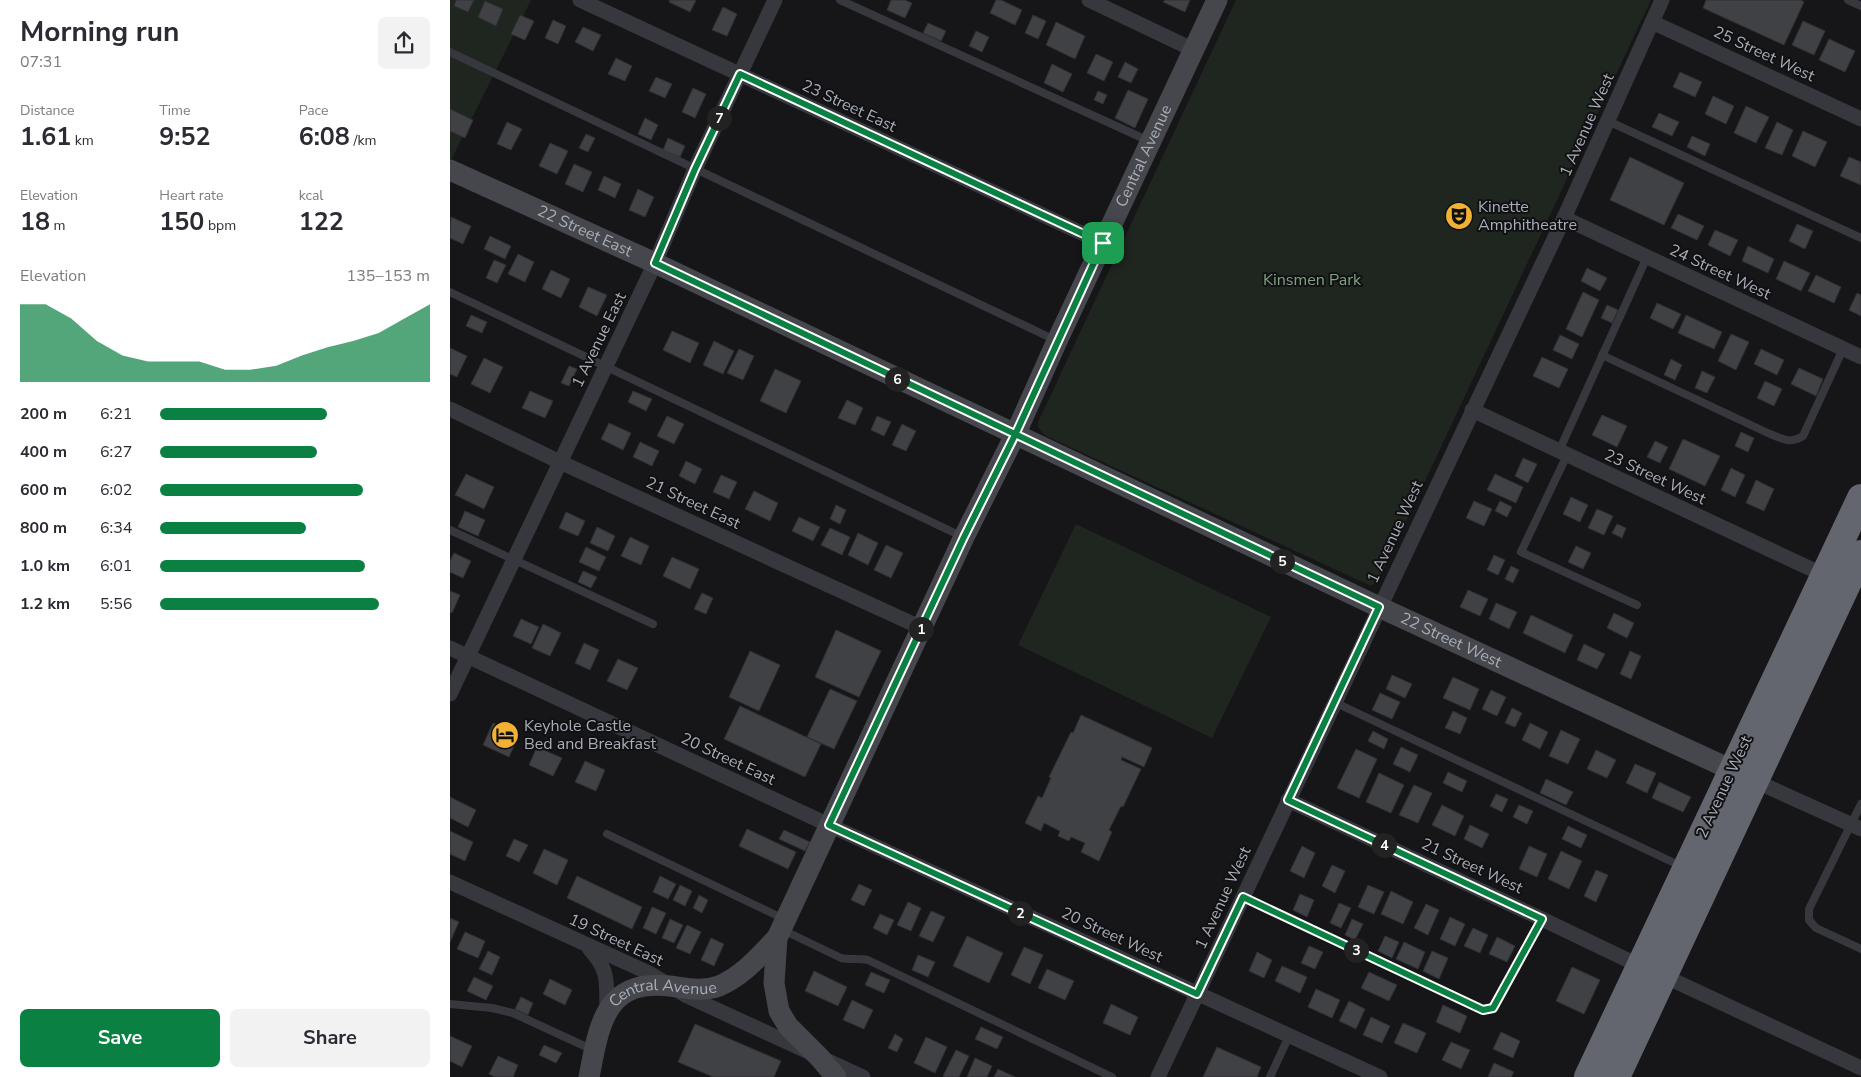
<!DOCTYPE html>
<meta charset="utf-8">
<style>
body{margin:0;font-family:"Nunito Sans",sans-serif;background:#f2f2f3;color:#2b2b33;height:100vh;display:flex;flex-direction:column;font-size:19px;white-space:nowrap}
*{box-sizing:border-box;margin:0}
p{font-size:16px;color:#7c7c81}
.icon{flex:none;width:28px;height:28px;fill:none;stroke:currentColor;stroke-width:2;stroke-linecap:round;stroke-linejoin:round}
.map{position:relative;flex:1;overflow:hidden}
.sheet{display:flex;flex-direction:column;background:#fff;width:450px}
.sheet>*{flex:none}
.pin{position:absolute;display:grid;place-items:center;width:42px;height:42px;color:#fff;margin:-21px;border-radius:10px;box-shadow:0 2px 8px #0006}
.km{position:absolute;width:25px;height:25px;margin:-12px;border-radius:50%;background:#222;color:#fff;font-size:14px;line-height:25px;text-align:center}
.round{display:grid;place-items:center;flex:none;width:52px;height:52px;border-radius:8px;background:#f2f2f3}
.summary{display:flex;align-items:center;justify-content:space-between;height:85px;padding:0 20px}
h1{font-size:28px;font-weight:700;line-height:38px}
.metrics{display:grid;grid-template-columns:repeat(3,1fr);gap:8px;height:85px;padding:5px 20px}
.metrics div{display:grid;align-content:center}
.metrics b{font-size:25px;font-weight:700}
.metrics small{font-size:14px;font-weight:400}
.metrics p{font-size:14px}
.chart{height:140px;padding:10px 20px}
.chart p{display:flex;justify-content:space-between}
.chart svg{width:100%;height:90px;margin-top:5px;fill:#0b8043;opacity:.7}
.primary-button{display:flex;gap:10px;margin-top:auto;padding:10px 20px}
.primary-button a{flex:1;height:58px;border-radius:8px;background:#0b8043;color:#fff;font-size:20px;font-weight:700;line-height:58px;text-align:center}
.primary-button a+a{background:#f2f2f3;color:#2b2b33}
ul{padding:0 20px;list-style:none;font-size:16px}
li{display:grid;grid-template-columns:80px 60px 1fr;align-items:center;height:38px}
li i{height:12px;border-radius:6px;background:#0b8043}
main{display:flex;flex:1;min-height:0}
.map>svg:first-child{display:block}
</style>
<main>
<section class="sheet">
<div class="summary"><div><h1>Morning run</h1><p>07:31</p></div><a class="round"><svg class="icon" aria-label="share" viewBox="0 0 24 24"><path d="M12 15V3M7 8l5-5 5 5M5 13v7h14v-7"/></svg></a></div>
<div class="metrics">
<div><p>Distance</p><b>1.61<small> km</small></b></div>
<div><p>Time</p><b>9:52</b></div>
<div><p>Pace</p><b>6:08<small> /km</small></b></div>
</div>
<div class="metrics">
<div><p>Elevation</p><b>18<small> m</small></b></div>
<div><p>Heart rate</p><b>150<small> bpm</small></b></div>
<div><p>kcal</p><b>122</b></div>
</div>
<div class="chart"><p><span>Elevation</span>135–153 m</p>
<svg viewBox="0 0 160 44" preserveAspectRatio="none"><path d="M0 44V6L10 6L20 13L30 24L40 31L50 34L60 34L70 34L80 38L90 38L100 36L110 31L120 27L130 24L140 20L150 13L160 6V44z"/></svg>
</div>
<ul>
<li><b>200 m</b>6:21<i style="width:62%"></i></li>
<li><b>400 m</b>6:27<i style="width:58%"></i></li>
<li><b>600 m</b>6:02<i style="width:75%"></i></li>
<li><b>800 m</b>6:34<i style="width:54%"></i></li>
<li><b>1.0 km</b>6:01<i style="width:76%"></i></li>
<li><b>1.2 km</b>5:56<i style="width:81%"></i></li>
</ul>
<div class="primary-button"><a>Save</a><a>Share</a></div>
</section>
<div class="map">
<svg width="1411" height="1077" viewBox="0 0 1411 1077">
<rect width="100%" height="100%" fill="#161618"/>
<!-- green -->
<g fill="#1e261f">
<path d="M0,0h81l-81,162z"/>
<path d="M786,0h415l-273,581 -7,5 -327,-151 -6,-8v-5z"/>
<path d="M626,524l195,93 -59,121 -194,-93z"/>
</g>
<!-- building -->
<g fill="#404145" stroke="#303034">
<path d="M6,0h18l-6,12 -14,-6z"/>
<path d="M220,0h26l-6,12 -21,-10z"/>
<path d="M441,0h14l7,3 -7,15 -18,-8z"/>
<path d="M546,0h5l21,10 -7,15 -25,-12z"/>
<path d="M715,0h25l-5,12 -22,-10z"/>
<path d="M1256,0h95l3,2 -20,43 -81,-37z"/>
<path d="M35,1l18,8 -7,17 -18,-9z"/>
<path d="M273,7l14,7 -10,22 -15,-6z"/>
<path d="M70,15l14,6 -9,19 -14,-6z"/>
<path d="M583,15l13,6 -8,18 -13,-6z"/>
<path d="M103,20l13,6 -8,18 -13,-6z"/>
<path d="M1353,21l22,10 -11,24 -22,-10z"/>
<path d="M606,22l29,14 -10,23 -29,-14z"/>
<path d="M478,23l18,8 -5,10 -18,-8z"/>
<path d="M133,27l18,8 -8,16 -18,-9z"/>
<path d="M526,31l13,6 -7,15 -13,-6z"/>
<path d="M1379,39l26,12 -10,21 -26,-12z"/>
<path d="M646,54l17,8 -9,19 -17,-8z"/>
<path d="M166,58l16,8 -7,15 -17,-7z"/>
<path d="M675,62l13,7 -7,14 -13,-6z"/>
<path d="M602,64l20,10 -9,18 -19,-9z"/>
<path d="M1230,72l22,10 -7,15 -22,-10z"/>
<path d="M206,77l16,7 -7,14 -16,-7z"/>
<path d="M243,88l13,6 -11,24 -13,-6z"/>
<path d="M678,90l20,9 -13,29 -20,-10z"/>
<path d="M648,91l9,4 -4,9 -9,-4z"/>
<path d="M1263,96l21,10 -8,18 -21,-10z"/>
<path d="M1296,106l23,11 -13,26 -22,-10z"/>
<path d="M0,109l23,11 -8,18 -15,-7z"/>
<path d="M1209,113l20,9 -7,14 -20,-9z"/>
<path d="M195,118l13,7 -7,15 -13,-6z"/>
<path d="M57,122l15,7 -11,21 -14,-6z"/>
<path d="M1327,122l16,8 -11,25 -17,-7z"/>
<path d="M1353,131l24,11 -12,25 -23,-11z"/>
<path d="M136,134l9,4 -7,14 -9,-4z"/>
<path d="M1242,136l18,8 -5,12 -18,-9z"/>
<path d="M218,138l17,8 -5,11 -17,-7z"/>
<path d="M100,143l18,8 -11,23 -18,-8z"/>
<path d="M1180,157l54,26 -20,42 -54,-25z"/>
<path d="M1399,157l12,5v23l-21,-9z"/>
<path d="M124,164l18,8 -9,20 -18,-8z"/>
<path d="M154,176l17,8 -6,14 -17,-8z"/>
<path d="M188,189l16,8 -9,20 -16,-7z"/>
<path d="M1228,214l26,12 -7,14 -26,-12z"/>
<path d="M1,217l20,9 -8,18 -13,-6z"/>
<path d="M1347,224l16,7 -8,18 -16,-8z"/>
<path d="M1265,230l23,10 -8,16 -22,-11z"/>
<path d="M40,236l21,10 -6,13 -21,-10z"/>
<path d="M1298,246l26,13 -6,14 -26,-12z"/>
<path d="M68,254l16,8 -9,20 -17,-8z"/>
<path d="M44,260l12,5 -9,18 -11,-5z"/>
<path d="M1334,261l26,12 -9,18 -25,-12z"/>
<path d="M1137,268l20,10 -7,13 -19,-10z"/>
<path d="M101,270l19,9 -9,19 -19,-9z"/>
<path d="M1366,275l25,12 -7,16 -26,-12z"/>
<path d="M138,287l19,8 -10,21 -18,-9z"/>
<path d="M1133,292l16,8 -17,37 -16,-8z"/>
<path d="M1407,293l4,2v21l-12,-6z"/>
<path d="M1207,303l24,11 -8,15 -23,-11z"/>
<path d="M1157,305l11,5 -6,13 -11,-5z"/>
<path d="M21,315l16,7 -5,11 -16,-7z"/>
<path d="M1236,315l36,17 -8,17 -36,-16z"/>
<path d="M222,331l27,12 -9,20 -27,-13z"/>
<path d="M1281,334l18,8 -13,28 -18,-9z"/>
<path d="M1110,335l19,9 -7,15 -19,-9z"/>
<path d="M264,341l20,10 -11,23 -20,-9z"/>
<path d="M0,348l17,8 -10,21 -7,-3z"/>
<path d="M289,349l15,7 -11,24 -16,-7z"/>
<path d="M1311,349l23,11 -7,15 -23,-11z"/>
<path d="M1092,357l26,12 -9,19 -26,-12z"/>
<path d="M34,358l19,9 -13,26 -19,-9z"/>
<path d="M1221,359l11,6 -7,15 -11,-5z"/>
<path d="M119,366l8,3 -8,17 -8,-3z"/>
<path d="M1349,368l24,11 -7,17 -25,-12z"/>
<path d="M325,369l26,12 -15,32 -26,-12z"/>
<path d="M1252,371l13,6 -8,16 -12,-5z"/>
<path d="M1315,381l17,8 -8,17 -17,-8z"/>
<path d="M80,391l23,10 -8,17 -23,-10z"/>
<path d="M183,391l19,8 -6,12 -18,-9z"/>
<path d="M397,400l16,8 -8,17 -17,-7z"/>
<path d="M1152,415l25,11 -10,21 -25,-12z"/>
<path d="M217,416l17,8 -10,20 -17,-8z"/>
<path d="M427,416l14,6 -7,14 -13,-6z"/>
<path d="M159,423l22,10 -8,17 -22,-11z"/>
<path d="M452,424l14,7 -10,20 -14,-6z"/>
<path d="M1291,432l13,6 -6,14 -13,-6z"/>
<path d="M1233,439l37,17 -15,30 -36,-17z"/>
<path d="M1205,441l13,6 -8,16 -13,-6z"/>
<path d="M190,442l19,9 -7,15 -19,-9z"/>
<path d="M1073,458l14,6 -9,19 -13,-7z"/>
<path d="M236,461l16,8 -7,15 -16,-8z"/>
<path d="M1281,468l14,7 -10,22 -14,-7z"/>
<path d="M16,474l28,13 -10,22 -29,-14z"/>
<path d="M1045,474l28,13 -7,16 -29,-13z"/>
<path d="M271,475l16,7 -8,17 -16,-7z"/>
<path d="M1306,480l18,9 -10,22 -18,-8z"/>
<path d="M304,491l24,12 -8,18 -25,-12z"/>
<path d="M1121,497l17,8 -8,17 -17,-8z"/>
<path d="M1024,501l18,8 -8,17 -18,-8z"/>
<path d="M1050,501l12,6 -5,10 -12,-6z"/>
<path d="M386,505l10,5 -6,14 -10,-5z"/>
<path d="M1147,509l16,7 -9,19 -16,-7z"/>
<path d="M15,511l20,9 -7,16 -20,-9z"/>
<path d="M116,512l19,9 -7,15 -19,-8z"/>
<path d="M349,517l21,10 -7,14 -21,-10z"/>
<path d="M1167,524l9,4 -4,10 -10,-5z"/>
<path d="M147,527l18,9 -7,15 -18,-8z"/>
<path d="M380,528l20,9 -8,18 -21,-10z"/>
<path d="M408,533l20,10 -10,22 -20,-10z"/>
<path d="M180,537l19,9 -8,19 -20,-9z"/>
<path d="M436,545l17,8 -12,25 -17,-8z"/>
<path d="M1126,546l15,7 -8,16 -15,-7z"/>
<path d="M136,547l20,10 -7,14 -20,-9z"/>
<path d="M4,553l17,8 -8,17 -13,-6v-11z"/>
<path d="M1044,555l11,5 -7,15 -11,-5z"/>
<path d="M222,557l27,12 -9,20 -27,-13z"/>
<path d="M1061,566l8,4 -6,13 -8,-4z"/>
<path d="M133,571l14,6 -6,11 -13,-6z"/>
<path d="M1018,590l20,9 -8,17 -20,-9z"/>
<path d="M0,591l10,4 -8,18 -2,-1z"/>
<path d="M252,593l11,5 -7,16 -12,-5z"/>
<path d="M1046,603l21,9 -8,17 -20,-10z"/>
<path d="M1164,613l20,10 -7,15 -20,-10z"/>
<path d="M1081,615l42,20 -8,18 -42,-20z"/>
<path d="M71,619l18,8 -8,17 -18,-8z"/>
<path d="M93,624l18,9 -11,23 -18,-8z"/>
<path d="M386,630l45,21 -22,46 -44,-20z"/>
<path d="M134,643l15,7 -9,20 -15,-7z"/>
<path d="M1134,644l21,10 -8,15 -20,-9z"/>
<path d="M300,651l30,14 -21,46 -30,-14z"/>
<path d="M1180,651l11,5 -10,23 -11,-5z"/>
<path d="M168,659l20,9 -11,22 -20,-9z"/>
<path d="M942,675l20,9 -7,14 -19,-9z"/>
<path d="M1003,677l26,12 -9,21 -27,-12z"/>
<path d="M380,689l27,12 -23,48 -27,-12z"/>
<path d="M1041,690l15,7 -9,19 -15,-7z"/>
<path d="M930,693l20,9 -8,17 -20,-9z"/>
<path d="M290,706l81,38 -16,33 -81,-38z"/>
<path d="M1062,708l10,5 -7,14 -10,-4z"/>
<path d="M1003,711l14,7 -7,16 -15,-6z"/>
<path d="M631,715l71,33 -8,19 -22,-10 -1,3 20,9 -18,38 -2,-1 -12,24 3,2 -13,29 -18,-9 4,-9 -14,-6 -2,4 -11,-5 2,-5 -16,-8 -3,8 -16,-8 13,-27 4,2 9,-20 -2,-1 22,-45 2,1z"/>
<path d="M43,723l26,12 -10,22 -26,-12z"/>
<path d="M1080,723l18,9 -8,17 -18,-9z"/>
<path d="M1111,730l19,9 -12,25 -19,-8z"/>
<path d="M923,731l15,8 -4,10 -16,-8z"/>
<path d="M87,747l25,11 -9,18 -24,-11z"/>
<path d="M951,747l17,8 -8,17 -17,-8z"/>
<path d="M906,749l21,10 -18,39 -22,-10z"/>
<path d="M1146,750l20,10 -9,18 -20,-9z"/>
<path d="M135,761l20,9 -9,21 -21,-9z"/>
<path d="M1185,764l21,9 -9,20 -21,-10z"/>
<path d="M998,772l19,9 -5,11 -19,-9z"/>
<path d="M929,773l25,12 -13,28 -25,-11z"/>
<path d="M1096,779l27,13 -7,13 -26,-12z"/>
<path d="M1209,782l32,15 -8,15 -31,-14z"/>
<path d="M964,785l18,8 -14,30 -19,-8z"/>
<path d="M1046,794l12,5 -6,13 -12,-6z"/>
<path d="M0,797l26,13 -8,17 -18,-9z"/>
<path d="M992,805l22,11 -9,20 -23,-11z"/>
<path d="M1069,805l14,6 -6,13 -14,-7z"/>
<path d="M1020,825l19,9 -7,14 -18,-9z"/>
<path d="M1118,826l19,9 -6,13 -19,-9z"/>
<path d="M297,829l49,23 -8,17 -49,-23z"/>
<path d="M334,830l26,12 -5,9 -26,-12z"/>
<path d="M0,831l23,11 -8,19 -15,-7z"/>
<path d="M64,839l14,6 -9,17 -13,-6z"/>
<path d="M852,846l13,7 -11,25 -14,-7z"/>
<path d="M1079,846l18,8 -10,23 -18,-8z"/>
<path d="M94,849l24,11 -11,25 -24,-12z"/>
<path d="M1111,851l21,10 -13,28 -21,-10z"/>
<path d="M882,865l13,6 -10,22 -13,-7z"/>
<path d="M1146,870l12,5 -12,27 -12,-6z"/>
<path d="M127,876l65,31 -10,22 -65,-31z"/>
<path d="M210,876l16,8 -8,15 -15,-7z"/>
<path d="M409,884l13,6 -8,16 -13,-6z"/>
<path d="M230,885l12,6 -7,15 -12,-6z"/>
<path d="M918,885l16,7 -10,22 -16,-7z"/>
<path d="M941,891l22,11 -10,22 -22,-10z"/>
<path d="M850,894l14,6 -7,17 -14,-7z"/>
<path d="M249,895l9,5 -6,13 -9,-5z"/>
<path d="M458,902l13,6 -10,23 -14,-6z"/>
<path d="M889,903l12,5 -10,20 -11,-5z"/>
<path d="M976,904l13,6 -11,25 -14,-7z"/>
<path d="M202,907l14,6 -10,21 -13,-6z"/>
<path d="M481,911l14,6 -12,25 -14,-6z"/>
<path d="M430,914l14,6 -7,15 -14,-7z"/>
<path d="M1000,917l15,7 -10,22 -15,-7z"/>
<path d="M0,918l9,4 -9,20z"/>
<path d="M220,919l13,6 -9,18 -12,-5z"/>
<path d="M902,919l11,5 -8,16 -10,-5z"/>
<path d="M237,925l14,7 -11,22 -14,-6z"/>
<path d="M1023,928l15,7 -8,18 -16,-7z"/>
<path d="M15,932l20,9 -7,17 -21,-9z"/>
<path d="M517,936l36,17 -14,30 -36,-17z"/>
<path d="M935,936l14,6 -7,16 -14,-7z"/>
<path d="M1047,937l18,9 -8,16 -18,-8z"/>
<path d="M261,938l13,6 -10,22 -13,-6z"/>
<path d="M954,942l21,10 -7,17 -22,-10z"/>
<path d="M859,946l14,6 -8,17 -14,-6z"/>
<path d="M574,947l19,8 -13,29 -19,-9z"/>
<path d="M38,951l12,6 -8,18 -13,-6z"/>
<path d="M982,951l16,7 -9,21 -16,-8z"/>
<path d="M807,952l15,8 -8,18 -15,-7z"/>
<path d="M468,955l17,7 -7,15 -16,-7z"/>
<path d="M832,966l25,11 -7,16 -25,-12z"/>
<path d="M1122,967l28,13 -16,34 -28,-13z"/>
<path d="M597,969l27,12 -9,19 -27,-12z"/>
<path d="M364,971l33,16 -9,19 -33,-15z"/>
<path d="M421,972l19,8 -6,13 -19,-8z"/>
<path d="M919,972l28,13 -8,16 -28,-13z"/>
<path d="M24,977l19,9 -7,14 -19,-9z"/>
<path d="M100,979l22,11 -7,15 -22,-11z"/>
<path d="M866,989l24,11 -8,18 -24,-11z"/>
<path d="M71,997l12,6 -5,12 -13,-6z"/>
<path d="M402,1000l21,10 -9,19 -21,-9z"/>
<path d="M899,1001l16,8 -9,20 -17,-8z"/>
<path d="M661,1004l27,13 -8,18 -27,-12z"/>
<path d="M993,1005l24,11 -7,17 -24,-11z"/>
<path d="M921,1017l19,9 -8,17 -19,-8z"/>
<path d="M953,1023l23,10 -9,20 -23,-10z"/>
<path d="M245,1024l86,37 -7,16h-61l-35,-15z"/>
<path d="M531,1027l22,10 -6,12 -22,-10z"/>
<path d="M1051,1032l19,9 -7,17 -20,-9z"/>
<path d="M445,1034l8,5 -6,13 -9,-4z"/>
<path d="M0,1036l22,10 -10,21 -12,-6z"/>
<path d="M476,1037l21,10 -12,26 -21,-10z"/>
<path d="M1001,1042l19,8 -9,19 -19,-9z"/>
<path d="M94,1045l18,8 -6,10 -17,-8z"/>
<path d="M767,1047l44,20 -4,10h-54z"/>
<path d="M506,1050l13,6 -10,21h-14l-2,-1z"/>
<path d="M48,1056l20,9 -5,12h-18l-6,-3z"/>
<path d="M525,1058l17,8 -5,11h-20z"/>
<path d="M1044,1063l20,9 -3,5h-23z"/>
<path d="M548,1069l17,8h-21z"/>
</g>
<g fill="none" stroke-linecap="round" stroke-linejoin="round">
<!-- lane -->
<g stroke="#37383d" stroke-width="8">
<path d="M390,0l309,141"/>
<path d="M1398,0l13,6"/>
<path d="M0,52l605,288"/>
<path d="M1158,121l253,117"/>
<path d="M0,292l513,245"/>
<path d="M1152,355l168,79c13,5 20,10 33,2l40,-87"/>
<path d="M1109,451l88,-194"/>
<path d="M1117,455l-46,97 116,53"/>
<path d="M0,530l203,94"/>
<path d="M884,702l349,165"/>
<path d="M1411,804l-52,105v11l7,8 45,21"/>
<path d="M157,834l177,85"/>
<path d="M793,897l240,113 10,-2 49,-89"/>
<path d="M333,930l58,28c9,2 18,0 27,2l244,117"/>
<path d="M0,1004l42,4 21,5 80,37"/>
<path d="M820,1077l19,-41"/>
</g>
<!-- street -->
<g stroke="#37383d" stroke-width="15">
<path d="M130,0l523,243"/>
<path d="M639,0l105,50"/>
<path d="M1202,22l209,97"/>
<path d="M1114,218l297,139"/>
<path d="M0,409l110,53 362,166"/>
<path d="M1022,410l352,165"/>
<path d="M0,648l379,177 551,252"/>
<path d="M0,694l205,-431 40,-94 80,-169"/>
<path d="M1305,781l106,48"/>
<path d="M838,800l254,119 98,47"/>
<path d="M0,882l199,91 38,23 176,81"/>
<path d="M139,948c21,24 17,32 18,61"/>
<path d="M1214,976l197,92"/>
<path d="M708,1077l406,-859 98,-218"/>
</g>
<!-- secondary -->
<g stroke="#45474d" stroke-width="21">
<path id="s1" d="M0,170l205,93 724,344 366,169"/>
<path id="s2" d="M139,1077c10,-50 15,-99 81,-91 16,2 32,6 49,0 24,-10 40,-30 58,-48"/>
<path id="s3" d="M386,1077l-16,-19 -32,-32 -9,-15 -5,-28 3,-45 187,-401 51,-102 42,-94 160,-341"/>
</g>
<!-- highway -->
<g stroke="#63666e" stroke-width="28">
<path d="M1138,1077l273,-579"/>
<path d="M1166,1077l245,-523"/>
</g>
</g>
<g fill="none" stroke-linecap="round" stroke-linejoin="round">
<!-- route casing -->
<g stroke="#fff" stroke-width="10">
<path id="route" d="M653,243l-88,192 -51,102 -135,288 368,169 46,-97 240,113 10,-2 49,-89 -254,-119 91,-193 -724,-344 40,-94 45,-95 363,169"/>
</g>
<!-- route -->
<use href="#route" stroke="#0b8043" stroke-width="6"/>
</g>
<!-- icons -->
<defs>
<g id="theatre-disc" transform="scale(1.4375)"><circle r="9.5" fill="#f2b134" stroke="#111113"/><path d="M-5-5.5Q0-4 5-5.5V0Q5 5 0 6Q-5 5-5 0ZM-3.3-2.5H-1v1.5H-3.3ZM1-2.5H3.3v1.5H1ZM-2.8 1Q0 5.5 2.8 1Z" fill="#111"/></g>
<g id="hotel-disc" transform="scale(1.4375)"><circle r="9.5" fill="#f2b134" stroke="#111113"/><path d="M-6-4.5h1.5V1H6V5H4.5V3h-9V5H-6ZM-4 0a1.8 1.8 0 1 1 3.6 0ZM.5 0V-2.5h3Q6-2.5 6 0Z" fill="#111"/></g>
</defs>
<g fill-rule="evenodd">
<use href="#theatre-disc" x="1009" y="216"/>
<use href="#hotel-disc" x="55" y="735"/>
</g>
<g text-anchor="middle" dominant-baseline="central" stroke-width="4" stroke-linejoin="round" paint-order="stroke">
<!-- street labels -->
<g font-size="16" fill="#a8adb8" stroke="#111113">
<text transform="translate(1314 54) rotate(25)">25 Street West</text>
<text transform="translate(399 106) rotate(25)">23 Street East</text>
<text transform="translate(1137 125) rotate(-66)">1 Avenue West</text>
<text stroke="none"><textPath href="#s3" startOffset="1025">Central Avenue</textPath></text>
<text stroke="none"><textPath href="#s1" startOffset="148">22 Street East</textPath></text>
<text transform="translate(1270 272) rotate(25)">24 Street West</text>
<text transform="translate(149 340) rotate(-64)">1 Avenue East</text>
<text transform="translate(1205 477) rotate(25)">23 Street West</text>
<text transform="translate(243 503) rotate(25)">21 Street East</text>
<text transform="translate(945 532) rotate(-65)">1 Avenue West</text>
<text stroke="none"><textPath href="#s1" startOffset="1106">22 Street West</textPath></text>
<text transform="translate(278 759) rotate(25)">20 Street East</text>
<text transform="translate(1274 787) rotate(-65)">2 Avenue West</text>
<text transform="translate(1022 866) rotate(25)">21 Street West</text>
<text transform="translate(773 898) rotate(-65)">1 Avenue West</text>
<text transform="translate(662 935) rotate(25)">20 Street West</text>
<text transform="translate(166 940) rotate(25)">19 Street East</text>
<text stroke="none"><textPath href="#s2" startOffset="132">Central Avenue</textPath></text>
</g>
<!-- poi labels -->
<g font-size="16" fill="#a8adb8" stroke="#111113" text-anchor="start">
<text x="1028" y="207">Kinette<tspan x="1028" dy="18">Amphitheatre</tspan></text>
<text x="74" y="726">Keyhole Castle<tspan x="74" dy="18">Bed and Breakfast</tspan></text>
</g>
<!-- park labels -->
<g font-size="16" fill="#7fa381" stroke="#111113">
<text x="862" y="280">Kinsmen Park</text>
</g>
</g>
</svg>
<div class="pin" style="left:653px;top:243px;background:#1e9e55"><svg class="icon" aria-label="arrive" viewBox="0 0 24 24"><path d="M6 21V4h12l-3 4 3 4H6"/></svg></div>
<b class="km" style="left:471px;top:629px">1</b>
<b class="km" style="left:570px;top:913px">2</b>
<b class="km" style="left:906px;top:950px">3</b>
<b class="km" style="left:934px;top:845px">4</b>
<b class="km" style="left:832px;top:561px">5</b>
<b class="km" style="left:447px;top:379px">6</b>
<b class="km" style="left:269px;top:118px">7</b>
</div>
</main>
